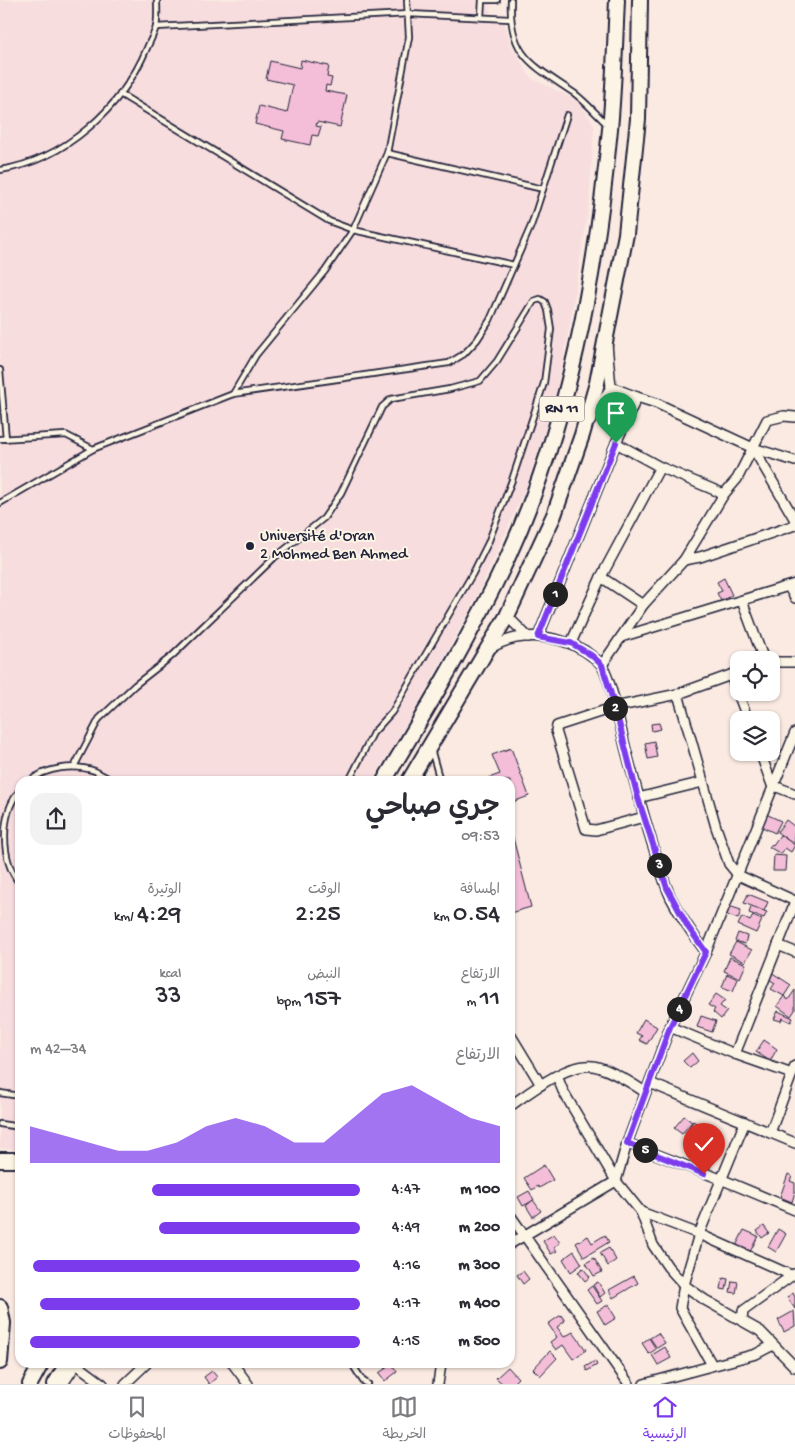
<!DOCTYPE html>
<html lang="ar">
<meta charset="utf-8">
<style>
body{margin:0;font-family:"Gochi Hand","Playpen Sans Arabic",sans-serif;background:#f2f2f3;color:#2b2b33;direction:rtl;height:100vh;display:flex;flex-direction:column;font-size:19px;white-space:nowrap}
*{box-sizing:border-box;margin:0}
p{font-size:16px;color:#7c7c81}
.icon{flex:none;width:28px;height:28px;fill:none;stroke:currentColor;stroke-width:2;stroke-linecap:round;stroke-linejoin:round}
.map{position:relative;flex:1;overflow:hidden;direction:ltr}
.panel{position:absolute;left:15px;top:776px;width:500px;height:592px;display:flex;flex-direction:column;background:#fff;border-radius:15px;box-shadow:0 1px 4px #0004;direction:rtl}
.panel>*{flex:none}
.fabs{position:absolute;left:730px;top:651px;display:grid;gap:10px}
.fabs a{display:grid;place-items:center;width:50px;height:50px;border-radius:10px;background:#fff;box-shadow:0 1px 4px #0004;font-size:25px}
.pin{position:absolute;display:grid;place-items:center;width:42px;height:42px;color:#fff;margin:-51px -21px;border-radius:50% 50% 50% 0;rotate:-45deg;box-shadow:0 0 5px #0007}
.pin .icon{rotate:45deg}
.km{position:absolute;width:25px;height:25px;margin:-12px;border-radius:50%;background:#222;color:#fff;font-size:14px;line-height:25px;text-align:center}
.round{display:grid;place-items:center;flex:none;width:52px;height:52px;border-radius:15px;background:#f2f2f3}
.overview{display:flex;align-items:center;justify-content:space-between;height:85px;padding:0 15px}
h1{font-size:28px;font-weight:600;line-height:38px}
.stats{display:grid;grid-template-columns:repeat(3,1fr);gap:8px;height:85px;padding:5px 15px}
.stats div{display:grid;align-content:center}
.stats b{font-size:25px;font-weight:600}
.stats small{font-size:14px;font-weight:400}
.stats p{font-size:14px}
.chart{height:140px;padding:10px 15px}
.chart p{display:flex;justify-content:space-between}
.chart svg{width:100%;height:90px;margin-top:5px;fill:#7c3aed;opacity:.7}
ul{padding:0 15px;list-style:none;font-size:16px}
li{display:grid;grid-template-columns:80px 60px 1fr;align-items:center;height:38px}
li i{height:12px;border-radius:6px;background:#7c3aed}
.dock{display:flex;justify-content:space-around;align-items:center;height:70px;border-top:1px solid #e1e1e2;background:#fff;font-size:14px;color:#7c7c81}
.dock a{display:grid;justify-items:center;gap:2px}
.dock .current{color:#7c3aed}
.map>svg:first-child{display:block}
</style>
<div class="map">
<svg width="795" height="1384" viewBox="0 0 795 1384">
<rect width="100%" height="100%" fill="#faeae2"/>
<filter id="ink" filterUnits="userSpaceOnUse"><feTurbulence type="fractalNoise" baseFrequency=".02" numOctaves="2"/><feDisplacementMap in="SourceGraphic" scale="10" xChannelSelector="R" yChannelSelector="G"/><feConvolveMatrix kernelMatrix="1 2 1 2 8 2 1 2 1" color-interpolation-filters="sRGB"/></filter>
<g filter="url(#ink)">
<!-- built -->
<path fill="#f8dddf" d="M0,0h491l-1,13 13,5 8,27 20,33 49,24 14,23 -5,79 -21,131 -15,73 -27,79 -53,118 -55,100 -46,76h-352v368h-13l-7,-1z"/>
<!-- building -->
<g fill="#f4bed8" stroke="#22223b">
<path d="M301,60l28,6 -2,11 5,1 -2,8 -4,-1 -1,6 22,4 -7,32 -23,-5 -1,4 5,1 -3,9 -6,-1 -2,10 -28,-6 2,-8 -29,-7 4,-18 28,7 6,-28 -27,-6 4,-18 30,7z"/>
<path d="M724,578l8,17 -11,6 -4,-8 5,-2 -5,-9z"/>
<path d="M659,723l2,6 -9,2 -1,-7z"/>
<path d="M654,741l3,16 -9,2 -3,-16z"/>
<path d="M511,748l18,48 -19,7v-22h-30l20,-7 -8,-19z"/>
<path d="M766,814l15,7 -6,12 -15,-7z"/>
<path d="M786,820l9,7 -2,17 -16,-12z"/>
<path d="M780,835l15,10 -4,7 -6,-4 -4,6 -12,-7 3,-3 1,1z"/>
<path d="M513,838l18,69 -21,6v-74z"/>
<path d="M774,855l12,1 -1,15h-12z"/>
<path d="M748,894l20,8 -4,9 -20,-8z"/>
<path d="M729,906l12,4 -3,9 -11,-4z"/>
<path d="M751,907l16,5 -3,6 -15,-5z"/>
<path d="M753,916l9,4 -6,13 -18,-8 4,-8 8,4z"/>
<path d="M738,933l9,3 -2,8 -10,-3z"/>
<path d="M736,942l16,8 -7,12 -16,-8z"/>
<path d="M730,957l16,7 -6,14 -16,-7z"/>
<path d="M768,970l23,15 -7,11 -13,-7 4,-6 -11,-7z"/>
<path d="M727,974l11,5 -5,12 -11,-4z"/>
<path d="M795,990v20l-4,6 -14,-10 7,-10 4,4z"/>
<path d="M716,994l9,6 -5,6 7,5 -6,8 -8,-7 2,-3 -7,-4z"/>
<path d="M778,1011l15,7 -2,4 -9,-4 -1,3 -7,-2z"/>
<path d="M701,1016l15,5 -4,11 -15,-5z"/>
<path d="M644,1019l13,8 -10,17 -8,-4 3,-4 -6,-3z"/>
<path d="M764,1040l13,9 -7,12 -14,-9z"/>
<path d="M692,1053l6,8 -8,7 -7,-7z"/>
<path d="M684,1116l8,6 -10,12 -8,-6z"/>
<path d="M693,1121l13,8 -9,13 -5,-3 4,-6 -2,-2 -4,7 -5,-3z"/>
<path d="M698,1144l10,4 -2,6 -10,-4z"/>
<path d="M704,1155l10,4 -4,9 -10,-3z"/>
<path d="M544,1165l9,15 -14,8 -1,-2 -6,4 -8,-12z"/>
<path d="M788,1174l4,2 -2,5 5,2v9l-3,10 -12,-5z"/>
<path d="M529,1191l5,9 -11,6 -5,-9z"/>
<path d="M533,1200l8,11 -8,6 -7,-11z"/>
<path d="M764,1226l5,7 -7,5 -5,-7z"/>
<path d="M778,1229l8,5 -10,18 -8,-5z"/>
<path d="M744,1230l14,6 -8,16 -14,-6z"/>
<path d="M554,1234l6,9 -6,4 3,4 -6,3 -8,-13z"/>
<path d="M605,1235l4,7 -25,15 -8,-14 12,-7 4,7z"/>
<path d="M609,1248l7,12 -8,6 -8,-13z"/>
<path d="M574,1251l8,13 -11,8 -8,-13z"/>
<path d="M594,1258l8,14 -8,4 -8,-13z"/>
<path d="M583,1268l7,9 -5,4 -7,-9z"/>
<path d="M523,1271l6,8 -6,5 -6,-9z"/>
<path d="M634,1276l4,7 -25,15 -4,-8z"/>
<path d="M723,1278l5,1 -2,11 -5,-1z"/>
<path d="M732,1281l6,1 -2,11 -6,-1z"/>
<path d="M598,1282l7,11 -5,4 -7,-12z"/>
<path d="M592,1286l10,15 -5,3 -10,-14z"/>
<path d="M793,1293l2,4v12l-8,-12z"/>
<path d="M608,1305l8,13 -11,7 -8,-14z"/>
<path d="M794,1311l1,15 -11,6 -6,-12z"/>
<path d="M561,1315l4,6 -8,6 7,10 9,-5 13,18 -13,9 -10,-14 -7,5 -6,-8 7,-5 -9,-13z"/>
<path d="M658,1333l7,10 -8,5 -7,-10z"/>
<path d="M649,1338l7,11 -7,5 -7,-11z"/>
<path d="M665,1347l6,11 -13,7 -6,-10z"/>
<path d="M550,1351l7,7 -17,18 -7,-7z"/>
<path d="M595,1361l2,4 -10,6 -2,-4z"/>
<path d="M392,1364l5,8 -12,9 -6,-8z"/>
<path d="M508,1367l10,11 -6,6h-9l-7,-6z"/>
<path d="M212,1371l5,6 -8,7 -5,-7z"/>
</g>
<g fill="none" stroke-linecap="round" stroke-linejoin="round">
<!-- service casing -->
<g stroke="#22223b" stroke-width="8">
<g id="service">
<path d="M482,0h15"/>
<path d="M511,0c-3,56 22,65 63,93 12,9 23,22 34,32"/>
<path d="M481,17l1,-17"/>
<path d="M156,27l253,-13 101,5"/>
<path d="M120,94l209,127 24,9 161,35"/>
<path d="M387,153l156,36"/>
<path d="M0,170c65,-10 122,-62 147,-122 3,-7 7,-14 9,-21 2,-9 1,-18 1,-27"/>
<path d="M0,370l6,69"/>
<path d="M233,394l23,-39 69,-84 28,-41 34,-77 22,-116 -2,-37"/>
<path d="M0,439l66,-4 27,14"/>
<path d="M0,503l93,-54 140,-55 216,-31 15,-9 13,-14 13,-20 41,-94 36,-111"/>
<path d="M431,749l9,32"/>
<path d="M74,767l25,-48 36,-34 37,-29 102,-98 50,-40 17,-25 41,-86 9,-8 59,-10 30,-8 17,-20 37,-60 6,-2 5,3 3,8 3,19 -7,54 -32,97 -24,63 -15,30 -81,139 -19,21 -24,48"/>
<path d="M30,781c16,-14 45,-17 65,-10 6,3 12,7 18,10"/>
<path d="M20,790c-20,24 -20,69 0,94"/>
<path d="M0,1093l20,3"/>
<path d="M0,1124l20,3"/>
<path d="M352,1364l11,17 5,3"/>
</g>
</g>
<!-- minor casing -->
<g stroke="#22223b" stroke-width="12">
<g id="minor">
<path d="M637,397l19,6 97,45 42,13"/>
<path d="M590,422l21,-35 -4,-43"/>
<path d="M616,443l44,24 64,27"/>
<path d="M753,448l42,72"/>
<path d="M684,560l16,-3 95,-32"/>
<path d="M601,577l42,28"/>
<path d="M789,587l6,11"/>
<path d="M742,601l22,59"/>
<path d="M507,616l21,21"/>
<path d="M538,637l78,-194 21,-46 -26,-10"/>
<path d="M621,637l174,-53"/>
<path d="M571,643l30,-66 59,-110"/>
<path d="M488,650c28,-20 69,-16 97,1 5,4 14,9 17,15 11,19 18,61 24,84 9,34 18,68 29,102 5,15 9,31 16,46 10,19 22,37 35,54"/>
<path d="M771,662h24"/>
<path d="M602,665l41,-60 41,-45 40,-66 13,-15 30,-59 17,-4 11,1"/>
<path d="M731,675l17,45"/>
<path d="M678,694l38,133 13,37 9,11 57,26"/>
<path d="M795,733l-89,219 -36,75 -43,116 -11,38 25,31 12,33 15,22 16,18 21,15 55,31 35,36"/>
<path d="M760,752l12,33 23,9"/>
<path d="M638,798l65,-16"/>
<path d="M644,817l-48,13 -10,-1 -30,-98 1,-5 58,-19 63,-13 61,-22"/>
<path d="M778,945l17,7"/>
<path d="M670,1027l65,27 57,20"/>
<path d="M510,1034l31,51"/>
<path d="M735,1054l60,-152"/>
<path d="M650,1083l145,60"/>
<path d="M510,1106c20,-14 58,-44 83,-40 14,2 40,18 52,26"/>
<path d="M770,1133l25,-67"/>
<path d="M627,1143l96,37 72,30"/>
<path d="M641,1212l58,22 92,41"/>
<path d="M510,1215l119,169"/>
<path d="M510,1244l106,-63 -53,-90 -6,-15"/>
<path d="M742,1320l1,-9 51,-37"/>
<path d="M76,1364l27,20"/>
<path d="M233,1364l15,20"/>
<path d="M712,1365l-32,-57 4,-23 15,-51 46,-112"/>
<path d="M63,1384l13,-20"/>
<path d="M125,1384l21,-20"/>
<path d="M438,1384l3,-20"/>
<path d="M644,1384l112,-30 17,-9"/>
</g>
</g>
<!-- trunk casing -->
<g stroke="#22223b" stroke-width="18">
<g id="trunk">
<path d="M384,781c43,-72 87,-145 123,-222 62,-135 89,-283 103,-430 4,-43 5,-86 7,-129"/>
<path d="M409,781l98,-165 47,-101 28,-80 15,-52 29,-149 12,-115 2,-119"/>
<path d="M0,1160h20"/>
<path d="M0,1307l3,16 -3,39"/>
<path d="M30,1384l11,-20"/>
<path d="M55,1384l12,-20"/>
</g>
</g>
<!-- service -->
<use href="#service" stroke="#fcf5e5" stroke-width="4.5"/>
<!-- minor -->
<use href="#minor" stroke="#fcf5e5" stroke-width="9"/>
<!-- trunk -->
<use href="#trunk" stroke="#fcf5e5" stroke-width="14"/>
</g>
</g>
<g fill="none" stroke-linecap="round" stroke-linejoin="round" filter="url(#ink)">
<!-- route casing -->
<g stroke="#fff" stroke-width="10">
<path id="route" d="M616,443l-78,194 33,6 20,12 11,10 13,42 23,91 29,90 21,39 18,25 -36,75 -43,116 77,31"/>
</g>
<!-- route -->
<use href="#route" stroke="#7c3aed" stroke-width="6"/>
</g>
<!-- markers -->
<circle fill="#22223b" stroke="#fcf5e5" stroke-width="2" cx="250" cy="546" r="5"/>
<g text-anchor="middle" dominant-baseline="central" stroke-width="4" stroke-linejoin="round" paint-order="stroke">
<!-- shield labels -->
<rect fill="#fcf5e5" stroke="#63616e" stroke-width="1" x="539.5" y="396.5" width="45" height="25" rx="4"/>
<g font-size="15" font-weight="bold" fill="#22223b">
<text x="562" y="409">RN 11</text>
</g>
<!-- poi labels -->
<g font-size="16" fill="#22223b" stroke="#fcf5e5" text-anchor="start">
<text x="260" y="537">Université d'Oran<tspan x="260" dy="18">2 Mohmed Ben Ahmed</tspan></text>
</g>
</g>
</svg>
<div class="fabs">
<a><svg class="icon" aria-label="locate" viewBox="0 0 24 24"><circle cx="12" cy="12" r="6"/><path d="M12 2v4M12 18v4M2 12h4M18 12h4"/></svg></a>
<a><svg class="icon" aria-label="layers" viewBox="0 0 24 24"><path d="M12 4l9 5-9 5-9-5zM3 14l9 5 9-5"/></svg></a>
</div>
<div class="pin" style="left:616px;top:443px;background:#1e9e55"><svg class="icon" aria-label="arrive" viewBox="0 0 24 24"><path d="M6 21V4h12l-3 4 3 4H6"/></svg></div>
<div class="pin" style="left:704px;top:1174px;background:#d93025"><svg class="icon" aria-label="check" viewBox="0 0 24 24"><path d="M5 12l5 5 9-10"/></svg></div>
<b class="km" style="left:555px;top:594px">1</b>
<b class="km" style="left:615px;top:708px">2</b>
<b class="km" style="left:659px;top:865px">3</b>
<b class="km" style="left:679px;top:1009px">4</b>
<b class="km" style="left:645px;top:1150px">5</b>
<section class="panel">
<div class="overview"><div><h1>جري صباحي</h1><p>09:53</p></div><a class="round"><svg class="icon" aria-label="share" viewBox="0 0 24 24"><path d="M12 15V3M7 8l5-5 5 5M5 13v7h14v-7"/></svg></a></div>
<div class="stats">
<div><p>المسافة</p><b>0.54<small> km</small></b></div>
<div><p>الوقت</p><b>2:25</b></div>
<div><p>الوتيرة</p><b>4:29<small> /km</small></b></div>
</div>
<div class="stats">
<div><p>الارتفاع</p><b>11<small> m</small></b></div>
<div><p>النبض</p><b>157<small> bpm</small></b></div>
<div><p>kcal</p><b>33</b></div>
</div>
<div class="chart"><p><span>الارتفاع</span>34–42 m</p>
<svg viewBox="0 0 160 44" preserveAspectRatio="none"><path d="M0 44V26L10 30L20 34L30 38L40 38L50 34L60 26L70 22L80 26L90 34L100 34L110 22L120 10L130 6L140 14L150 22L160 26V44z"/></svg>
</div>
<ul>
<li><b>100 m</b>4:47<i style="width:63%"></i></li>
<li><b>200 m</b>4:49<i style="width:61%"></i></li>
<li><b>300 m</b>4:16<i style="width:99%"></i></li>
<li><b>400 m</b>4:17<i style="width:97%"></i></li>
<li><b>500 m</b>4:15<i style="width:100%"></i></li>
</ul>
</section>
</div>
<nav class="dock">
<a class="current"><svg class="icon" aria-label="home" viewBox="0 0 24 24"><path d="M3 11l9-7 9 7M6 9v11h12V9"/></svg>الرئيسية</a>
<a><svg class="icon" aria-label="map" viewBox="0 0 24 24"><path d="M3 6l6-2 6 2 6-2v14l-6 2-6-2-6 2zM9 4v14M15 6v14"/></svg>الخريطة</a>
<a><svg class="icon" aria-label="saved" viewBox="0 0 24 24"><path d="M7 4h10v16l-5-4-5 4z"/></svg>المحفوظات</a>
</nav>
